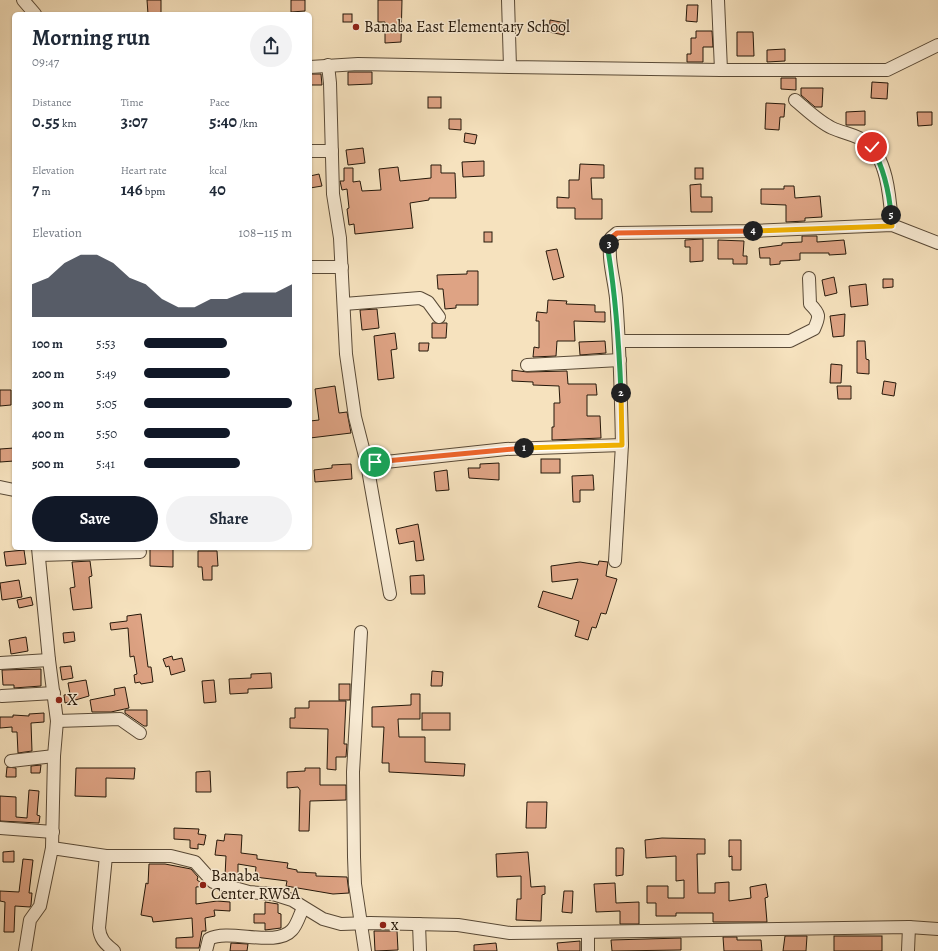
<!DOCTYPE html>
<meta charset="utf-8">
<style>
body{margin:0;font-family:Alegreya,serif;background:#f2f2f3;color:#1f2937;height:100vh;display:flex;flex-direction:column;font-size:15px;white-space:nowrap}
*{box-sizing:border-box;margin:0}
p{font-size:13px;color:#747a83}
.icon{flex:none;width:22px;height:22px;fill:none;stroke:currentColor;stroke-width:2;stroke-linecap:round;stroke-linejoin:round}
.map{position:relative;flex:1;overflow:hidden}
.panel{position:absolute;left:12px;top:12px;width:300px;height:538px;display:flex;flex-direction:column;background:#fff;border-radius:6px;box-shadow:0 1px 3px #0004}
.panel>*{flex:none}
.pin{position:absolute;display:grid;place-items:center;width:34px;height:34px;color:#fff;margin:-17px;border:2px solid #fff;border-radius:50%;box-shadow:0 1px 4px #0007}
.km{position:absolute;width:20px;height:20px;margin:-10px;border-radius:50%;background:#222;color:#fff;font-size:11px;line-height:20px;text-align:center}
.round{display:grid;place-items:center;flex:none;width:42px;height:42px;border-radius:21px;background:#f2f2f3}
.overview{display:flex;align-items:center;justify-content:space-between;height:68px;padding:0 20px}
h1{font-size:22px;font-weight:700;line-height:30px}
.metrics{display:grid;grid-template-columns:repeat(3,1fr);gap:6px;height:68px;padding:4px 20px}
.metrics div{display:grid;align-content:center}
.metrics b{font-size:17px;font-weight:700}
.metrics small{font-size:11px;font-weight:400}
.metrics p{font-size:11px}
.chart{height:112px;padding:8px 20px}
.chart p{display:flex;justify-content:space-between}
.chart svg{width:100%;height:72px;margin-top:4px;fill:#111827;opacity:.7}
.primary-button{display:flex;gap:8px;margin-top:auto;padding:8px 20px}
.primary-button a{flex:1;height:46px;border-radius:24px;background:#111827;color:#fff;font-size:16px;font-weight:700;line-height:46px;text-align:center}
.primary-button a+a{background:#f2f2f3;color:#1f2937}
ul{padding:0 20px;list-style:none;font-size:13px}
li{display:grid;grid-template-columns:64px 48px 1fr;align-items:center;height:30px}
li i{height:10px;border-radius:5px;background:#111827}
.map>svg:first-child{display:block}
</style>
<div class="map">
<svg width="938" height="951" viewBox="0 0 938 951">
<rect width="100%" height="100%" fill="#f6e2be"/>
<filter id="stains"><feTurbulence type="fractalNoise" baseFrequency=".005" numOctaves="4"/><feColorMatrix values="0 0 0 0 .2 0 0 0 0 .09 0 0 0 0 .02 0 0 0 .5 -.17"/></filter>
<radialGradient id="worn" r=".72"><stop offset=".6" stop-color="#630" stop-opacity="0"/><stop offset="1" stop-color="#630" stop-opacity=".3"/></radialGradient>
<!-- building -->
<g fill="#dea384" stroke="#25180a">
<path d="M147,0h14v14h-13z"/>
<path d="M291,0h14v11l-14,1z"/>
<path d="M378,0h24l-1,42 -16,1v-21h-7z"/>
<path d="M687,5h11l-1,17 -11,-1z"/>
<rect x="343" y="14" width="9" height="8"/>
<path d="M550,20l16,3 -2,12 -15,-3z"/>
<path d="M696,31h16l1,16h-10v15h-16v-8h4v-16h5z"/>
<path d="M737,32h16l1,24h-17z"/>
<path d="M785,49v12l-18,1v-12z"/>
<path d="M348,72h24v12l-24,1z"/>
<path d="M310,74h11l1,11h-12z"/>
<path d="M781,78h15v12l-15,-1z"/>
<path d="M872,82l16,1 -1,16 -16,-1z"/>
<path d="M801,88h22l-1,19h-7l-14,-12z"/>
<rect x="428" y="97" width="13" height="11"/>
<path d="M766,103l19,1 -1,13h-4l-1,13 -14,-1z"/>
<path d="M865,111v14h-19v-13z"/>
<path d="M917,112h15v13l-14,1z"/>
<path d="M449,119h12v11l-12,-1z"/>
<path d="M465,133l12,2 -2,9 -11,-2z"/>
<path d="M363,148l2,15 -17,2 -2,-15z"/>
<path d="M484,161v15l-21,1 -1,-15z"/>
<path d="M580,164l24,1v13h-13l1,21h10v20h-27v-11h-18v-11l12,1v-18h10z"/>
<path d="M431,165h10v8h14l1,25h-27v2l-19,3 3,25 -58,6 -1,-10 -5,1 -2,-16 2,-1 -2,-19 -5,1 -2,-9h4v-13h9v14l7,-1 2,10 19,-1 -2,-21 19,-2 2,14 31,-3z"/>
<rect x="695" y="168" width="8" height="11"/>
<path d="M319,174l3,12 -12,2v-12z"/>
<path d="M701,184v13h11v15h-21l-1,-27z"/>
<path d="M784,186h10l1,12 25,-2 2,21 -17,1v3l-19,1v-17l-25,-1v-15h23z"/>
<rect x="484" y="232" width="8" height="10"/>
<path d="M802,236h15v6l27,-2 2,14 -17,1v-2h-29v7l-20,1v3l-10,1v-7h-10l-1,-10 23,-3v-2l20,-1z"/>
<path d="M703,239v22l-13,1v-15h-5v-7z"/>
<path d="M718,240l26,1 -1,15h4v8h-14v-5h-15z"/>
<path d="M557,249l7,28 -11,3 -7,-29z"/>
<path d="M467,271h11v34h-22v3l-11,1 -2,-20h-5l-1,-14 30,-1z"/>
<path d="M834,277l3,16 -12,3 -3,-16z"/>
<path d="M883,279h10v8l-10,1z"/>
<path d="M866,284l2,21 -17,2 -2,-21z"/>
<path d="M548,300l19,1 -1,3 29,1v7h10v10l-31,-1 1,20h-18l-1,15 -23,1 1,-10 5,1v-27h-3l1,-9 10,1z"/>
<path d="M377,309l2,19 -17,2 -2,-20z"/>
<path d="M845,314l-1,22 -11,1 -3,-21z"/>
<path d="M432,323h15l-1,15h-14z"/>
<path d="M395,333l2,16 -6,1 3,28 -16,2 -4,-44z"/>
<path d="M605,341l1,12 -26,2 -1,-13z"/>
<path d="M857,341h8l1,18 3,1v14l-12,-1z"/>
<path d="M419,343h10l-1,8h-9z"/>
<path d="M831,364l11,1 -1,18h-11z"/>
<path d="M512,370l15,2 40,-1 1,13h28l1,11h-10v21h13l1,22 -49,2v-13h2v-24h6l-1,-17 -26,-1v-3l-21,-1z"/>
<path d="M884,381l12,2 -2,13 -12,-2z"/>
<path d="M335,386l4,27 8,-1 4,21 -41,5v-17l9,-1 -4,-31z"/>
<path d="M837,386h14v13h-13z"/>
<path d="M0,390h11v15l-11,1z"/>
<path d="M14,448v13l-14,1v-13z"/>
<rect x="541" y="459" width="19" height="14"/>
<path d="M499,463v17l-30,-2 -1,-10h12v-4z"/>
<path d="M351,464l1,15 -37,3 -1,-12 18,-2v-3z"/>
<path d="M447,470l2,20 -13,1 -2,-19z"/>
<path d="M593,475l1,15h-14v12h-7l-1,-26z"/>
<path d="M418,524l6,36 -8,1 -2,-20 -15,3 -3,-15z"/>
<path d="M150,549h23v18l-23,-1z"/>
<path d="M24,550l2,14 -20,2 -2,-14z"/>
<path d="M198,551h19l1,15h-6v14h-9l-1,-13h-4z"/>
<path d="M90,561l2,15 -3,1 3,31 -19,2 -3,-22 5,-1 -3,-25z"/>
<path d="M599,561l9,1 -2,14 11,3 -11,35 -5,-1 -5,15 -4,-1 -4,13 -13,-4 4,-15 -41,-14 5,-16 29,8 6,-20 -26,3 -1,-16 29,-4 18,3z"/>
<path d="M424,575l1,19h-14l-1,-18z"/>
<path d="M19,580l3,17 -20,3 -2,-17z"/>
<path d="M31,597l2,8 -14,3 -2,-8z"/>
<path d="M141,614l7,53h3l2,15 -12,2 -1,-2 -5,1 -1,-8 3,-1 -3,-18 -4,1 -2,-29 -17,2 -1,-7 17,-2v-5z"/>
<path d="M74,632l1,9 -11,2 -1,-10z"/>
<path d="M26,637l2,14 -17,3 -2,-14z"/>
<path d="M172,656l1,4 9,-2 3,13 -14,4 -2,-9 -3,1 -3,-8z"/>
<path d="M71,666l2,12 -11,2 -2,-13z"/>
<path d="M41,669v17l-27,2v-3h-11l-1,-15z"/>
<path d="M432,671l11,1 -1,14h-11z"/>
<path d="M271,673l1,15 -24,1v4l-18,1 -1,-15 22,-1v-4z"/>
<path d="M86,680l3,16 -24,7 -1,-8 6,-1 -2,-11z"/>
<path d="M214,680l2,22 -12,1 -2,-22z"/>
<rect x="339" y="684" width="11" height="16"/>
<path d="M125,687l4,21 -18,4h-19l-2,-12 25,-5 -1,-6z"/>
<path d="M411,694h9v25h-22l1,18h26v25l40,2 -1,12 -75,-4v-9h-7l2,-36h-12v-20l39,-2z"/>
<path d="M309,701h37l-2,43h3l-1,13h-10v13l-9,-1 1,-40 -38,-1v-10h5v-10h14z"/>
<path d="M125,710h22v16h-3l-19,-13z"/>
<path d="M44,713v9l-13,1 1,28 -14,2 -1,-21h-5v-5l-12,1v-11h13v-2l16,1v-2z"/>
<rect x="422" y="713" width="28" height="17"/>
<path d="M41,765l-1,8h-9v-7z"/>
<path d="M7,767l9,1v9h-10z"/>
<path d="M76,768h59l-1,11 -28,-1v19l-31,-1z"/>
<path d="M305,768h15v17h26v15l-36,1 -1,30h-10l1,-41 -2,-3 -11,1v-16l18,-1z"/>
<path d="M210,771l1,21h-15v-20z"/>
<path d="M29,790l10,1 -2,24 3,1 -1,7 -39,-2v-25l16,1v20l11,1z"/>
<path d="M527,802h20l-1,26h-20z"/>
<path d="M174,828l25,1 -1,5 8,1 -2,10 -6,-1v5l-8,-1v-8l-16,-1z"/>
<path d="M225,834l17,1 -1,18 16,2v4l31,4 -1,5 10,2v2l19,1v3l31,1 2,16 -16,1 -47,-8 1,-5 -32,-4 1,-10 -18,-3v12h-13l1,-20 -11,-1 2,-15 7,1z"/>
<path d="M662,838l43,1v15h-8l1,39h17v-10l14,-1v19l22,-3 -1,-11 16,-3 2,13 -3,1 2,24h-54v-9h-37v3h-20v-13h-9v-17h21v12h16v-18l-8,1v-25l-30,2 -1,-18z"/>
<path d="M729,840h12v30h-9v-14l-3,1z"/>
<path d="M616,848h7l1,2 -1,25 -7,1z"/>
<path d="M14,851v11h-11v-10z"/>
<path d="M528,852l3,35 14,-1v8l-3,1 -1,26 -25,-1 1,-21h4v-23l-24,1 -1,-23z"/>
<path d="M23,859l10,1 -4,33h3l-1,12 -1,2 -15,-1 -1,26h-10l1,-30 -5,-1v-10l19,1z"/>
<path d="M149,864h16l26,5 7,8 -1,3 9,6 -10,1v17l21,-3 13,1v9l-16,-1 1,6 -10,2 1,13h-4l-3,17h-23v-10l17,-1 -1,-19 -39,4 -1,-5 -11,-2 5,-32 2,1z"/>
<path d="M615,883l1,20 23,-1v22h-19v-13l-24,1 -2,-28z"/>
<path d="M564,891h9l-1,22 -10,-1z"/>
<path d="M265,902l13,2v9l3,1v14l-16,2v-7h-11v-9h11z"/>
<path d="M374,931h23l1,19 -23,1z"/>
<path d="M785,936h22l-1,15h-23z"/>
<rect x="834" y="936" width="48" height="15"/>
<path d="M723,937h14v3h24l1,11h-38z"/>
<path d="M681,938v12l-69,1 -1,-11z"/>
<path d="M580,941v10h-22l-1,-8z"/>
<path d="M231,943l17,1 -1,7h-17z"/>
<path d="M496,943l1,8h-23v-6z"/>
</g>
<g fill="none" stroke-linecap="round" stroke-linejoin="round">
<!-- street casing -->
<g stroke="#594a37" stroke-width="14">
<g id="street">
<path d="M23,0l12,14"/>
<path d="M508,0l2,67 211,3 -3,-70"/>
<path d="M328,65l2,18 3,111 7,44 6,116 9,63 12,47 23,130"/>
<path d="M310,67l48,-3 152,3"/>
<path d="M721,70h166l51,-25"/>
<path d="M795,100c11,9 24,22 37,28 11,5 25,7 34,14 22,16 24,59 26,83"/>
<path d="M310,151h22"/>
<path d="M310,267h32"/>
<path d="M344,304l76,-6 8,4 11,15"/>
<path d="M619,341h171l24,-12c6,-13 6,-15 -4,-25l-1,-26"/>
<path d="M527,365l93,-5"/>
<path d="M367,464l139,-15 116,-4c-1,-49 -2,-98 -6,-147 -2,-20 -9,-40 -5,-60l6,-5 136,-2 139,-6 46,18"/>
<path d="M0,487l14,3"/>
<path d="M38,548l11,112 8,61 -3,35 -2,92"/>
<path d="M40,555l100,-3"/>
<path d="M615,561l7,-116"/>
<path d="M361,632l-8,140 1,85 1,27 10,67"/>
<path d="M0,663l49,-3"/>
<path d="M2,696l52,-3"/>
<path d="M57,721l63,-2 20,14"/>
<path d="M11,761l43,-5"/>
<path d="M0,828l53,4"/>
<path d="M106,856l-7,72c1,12 7,16 15,23"/>
<path d="M419,924l1,27"/>
<path d="M25,951l5,-31 10,-14 12,-58 54,8h65l24,6 18,20 36,10 24,2 19,6 31,19 18,5 29,-1 88,2 52,8 399,-6 29,2"/>
<path d="M206,951l3,-12c20,-11 67,9 83,-9 5,-5 8,-16 11,-22"/>
<path d="M588,951v-19"/>
<path d="M908,951l1,-24"/>
</g>
</g>
<!-- street -->
<use href="#street" stroke="#f9ecd5" stroke-width="12"/>
</g>
<g fill="none" stroke-linecap="round" stroke-linejoin="round">
<!-- split-1 casing -->
<g stroke="#fff" stroke-width="8">
<path id="split-1" d="M375,462l149,-14"/>
</g>
<!-- split-2 casing -->
<g stroke="#fff" stroke-width="8">
<path id="split-2" d="M524,448l98,-3 -1,-52"/>
</g>
<!-- split-3 casing -->
<g stroke="#fff" stroke-width="8">
<path id="split-3" d="M609,244l-1,6c8,48 11,95 13,143"/>
</g>
<!-- split-4 casing -->
<g stroke="#fff" stroke-width="8">
<path id="split-4" d="M609,244l2,-6 6,-5 136,-2"/>
</g>
<!-- split-5 casing -->
<g stroke="#fff" stroke-width="8">
<path id="split-5" d="M753,231l139,-5 -1,-11"/>
</g>
<!-- split-6 casing -->
<g stroke="#fff" stroke-width="8">
<path id="split-6" d="M872,147c12,22 17,43 19,68"/>
</g>
<!-- split-1 -->
<use href="#split-1" stroke="#f0652b" stroke-width="5"/>
<!-- split-2 -->
<use href="#split-2" stroke="#f5b400" stroke-width="5"/>
<!-- split-3 -->
<use href="#split-3" stroke="#22a559" stroke-width="5"/>
<!-- split-4 -->
<use href="#split-4" stroke="#f0652b" stroke-width="5"/>
<!-- split-5 -->
<use href="#split-5" stroke="#f5b400" stroke-width="5"/>
<!-- split-6 -->
<use href="#split-6" stroke="#22a559" stroke-width="5"/>
</g>
<!-- markers -->
<g fill="#8f2418" stroke="#f9ecd5" stroke-width="1.5">
<circle cx="356" cy="27" r="4"/>
<circle cx="59" cy="700" r="4"/>
<circle cx="203" cy="885" r="4"/>
<circle cx="383" cy="925" r="4"/>
</g>
<g text-anchor="middle" dominant-baseline="central" stroke-width="3" stroke-linejoin="round" paint-order="stroke">
<!-- poi labels -->
<g font-size="16" fill="#25180a" stroke="#f9ecd5" text-anchor="start">
<text x="364" y="27">Banaba East Elementary School</text>
<text x="67" y="700">X</text>
<text x="211" y="876">Banaba<tspan x="211" dy="18">Center RWSA</tspan></text>
<text x="391" y="925">x</text>
</g>
</g>
<rect width="100%" height="100%" filter="url(#stains)"/>
<rect width="100%" height="100%" fill="url(#worn)"/>
</svg>
<div class="pin" style="left:375px;top:462px;background:#1e9e55"><svg class="icon" aria-label="arrive" viewBox="0 0 24 24"><path d="M6 21V4h12l-3 4 3 4H6"/></svg></div>
<div class="pin" style="left:872px;top:147px;background:#d93025"><svg class="icon" aria-label="check" viewBox="0 0 24 24"><path d="M5 12l5 5 9-10"/></svg></div>
<b class="km" style="left:524px;top:448px">1</b>
<b class="km" style="left:621px;top:393px">2</b>
<b class="km" style="left:609px;top:244px">3</b>
<b class="km" style="left:753px;top:231px">4</b>
<b class="km" style="left:891px;top:215px">5</b>
<section class="panel">
<div class="overview"><div><h1>Morning run</h1><p>09:47</p></div><a class="round"><svg class="icon" aria-label="share" viewBox="0 0 24 24"><path d="M12 15V3M7 8l5-5 5 5M5 13v7h14v-7"/></svg></a></div>
<div class="metrics">
<div><p>Distance</p><b>0.55<small> km</small></b></div>
<div><p>Time</p><b>3:07</b></div>
<div><p>Pace</p><b>5:40<small> /km</small></b></div>
</div>
<div class="metrics">
<div><p>Elevation</p><b>7<small> m</small></b></div>
<div><p>Heart rate</p><b>146<small> bpm</small></b></div>
<div><p>kcal</p><b>40</b></div>
</div>
<div class="chart"><p><span>Elevation</span>108–115 m</p>
<svg viewBox="0 0 160 44" preserveAspectRatio="none"><path d="M0 44V24L10 20L20 11L30 6L40 6L50 11L60 20L70 24L80 33L90 38L100 38L110 33L120 33L130 29L140 29L150 29L160 24V44z"/></svg>
</div>
<ul>
<li><b>100 m</b>5:53<i style="width:56%"></i></li>
<li><b>200 m</b>5:49<i style="width:58%"></i></li>
<li><b>300 m</b>5:05<i style="width:100%"></i></li>
<li><b>400 m</b>5:50<i style="width:58%"></i></li>
<li><b>500 m</b>5:41<i style="width:65%"></i></li>
</ul>
<div class="primary-button"><a>Save</a><a>Share</a></div>
</section>
</div>
